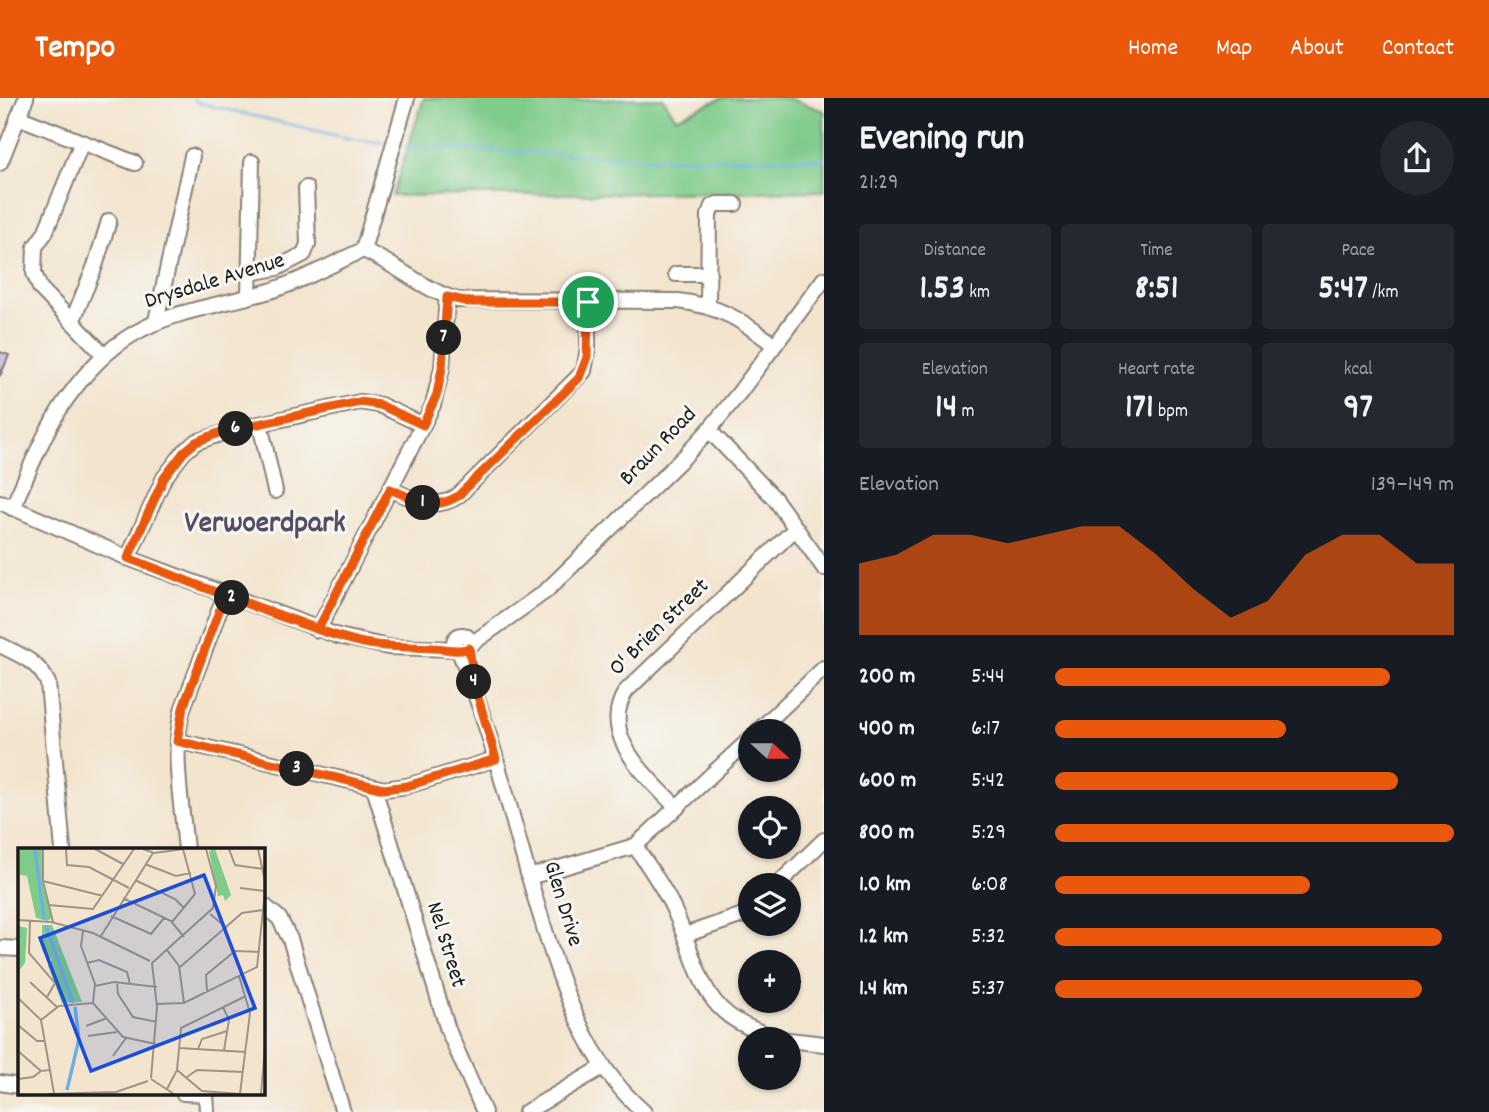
<!DOCTYPE html>
<meta charset="utf-8">
<style>
body{margin:0;font-family:Dekko,sans-serif;background:#242831;color:#f1f3f6;height:100vh;display:flex;flex-direction:column;font-size:26px;white-space:nowrap}
*{box-sizing:border-box;margin:0}
p{font-size:23px;color:#9ea1a6}
.icon{flex:none;width:38px;height:38px;fill:none;stroke:currentColor;stroke-width:2;stroke-linecap:round;stroke-linejoin:round}
.map{position:relative;flex:1;overflow:hidden}
.sheet{display:flex;flex-direction:column;background:#171b24;width:665px}
.sheet>*{flex:none}
.needle{width:46px;rotate:111deg}
.tools{position:absolute;left:738px;top:621px;display:grid;gap:14px}
.tools a{display:grid;place-items:center;width:63px;height:63px;border-radius:50%;background:#171b24;box-shadow:0 2px 5px #0004;font-size:35px}
.pin{position:absolute;display:grid;place-items:center;width:60px;height:60px;color:#fff;margin:-30px;border:4px solid #fff;border-radius:50%;box-shadow:0 2px 7px #0007}
.km{position:absolute;width:35px;height:35px;margin:-18px;border-radius:50%;background:#222;color:#fff;font-size:19px;line-height:35px;text-align:center}
.round{display:grid;place-items:center;flex:none;width:74px;height:74px;border-radius:37px;background:#242831}
.head{display:flex;align-items:center;justify-content:space-between;height:119px;padding:0 35px}
h1{font-size:38px;font-weight:800;line-height:52px}
.stats{display:grid;grid-template-columns:repeat(3,1fr);gap:10px;height:119px;padding:7px 35px}
.stats div{display:grid;align-content:center;border-radius:7px;background:#242831;text-align:center}
.stats b{font-size:35px;font-weight:800}
.stats small{font-size:19px;font-weight:400}
.stats p{font-size:19px}
.chart{height:196px;padding:14px 35px}
.chart p{display:flex;justify-content:space-between}
.chart svg{width:100%;height:126px;margin-top:7px;fill:#ea580c;opacity:.7}
ul{padding:0 35px;list-style:none;font-size:23px}
li{display:grid;grid-template-columns:112px 84px 1fr;align-items:center;height:52px}
li i{height:18px;border-radius:9px;background:#ea580c}
header{display:flex;align-items:center;gap:42px;box-sizing:border-box;height:98px;padding:0 35px;background:#ea580c;color:#fff}
header strong{font-size:33px}
nav{display:flex;gap:38px;margin-inline-start:auto;font-size:24px}
main{display:flex;flex:1;min-height:0}
.map>svg:first-child{display:block}
</style>
<header>
<strong>Tempo</strong>
<nav><a>Home</a><a>Map</a><a>About</a><a>Contact</a></nav>
</header>
<main>
<div class="map">
<svg width="824" height="1014" viewBox="0 0 824 1014">
<rect width="100%" height="100%" fill="#f6f6f2"/>
<filter id="ink" filterUnits="userSpaceOnUse"><feTurbulence type="fractalNoise" baseFrequency=".0143" numOctaves="2"/><feDisplacementMap in="SourceGraphic" scale="14" xChannelSelector="R" yChannelSelector="G"/><feConvolveMatrix kernelMatrix="1 2 1 2 8 2 1 2 1" color-interpolation-filters="sRGB"/></filter>
<filter id="wash" filterUnits="userSpaceOnUse"><feTurbulence type="fractalNoise" baseFrequency=".00686" numOctaves="4" result="noise"/><feDisplacementMap in="SourceGraphic" scale="28" xChannelSelector="R" yChannelSelector="G"/><feGaussianBlur stdDeviation="1.57" result="paint"/><feColorMatrix in="noise" values="0 0 0 0 0 0 0 0 0 0 0 0 0 0 0 0 0 1.4 0 .05"/><feComposite in="paint" operator="in"/></filter>
<g filter="url(#wash)">
<rect width="100%" height="100%" fill="#f3e4ce"/>
<!-- green -->
<path fill="#7fcb8a" stroke="#4e7453" stroke-width="2" d="M424,0l149,2 90,-2 13,20 46,-20h66l36,13v80l-432,5z"/>
<g fill="none" stroke-linecap="round" stroke-linejoin="round">
<!-- stream -->
<g stroke="#6db1e3" stroke-width="2.5">
<path d="M193,0l6,5 148,35 37,5"/>
<path d="M404,48l236,12 184,1"/>
</g>
</g>
<g id="blocks">
<!-- building -->
<path fill="#bda7e9" d="M0,254l9,3 -9,21z"/>
</g>
</g>
<g filter="url(#ink)">
<use href="#blocks" fill-opacity="0" stroke="#888075" stroke-width="2"/>
<g fill="none" stroke-linecap="round" stroke-linejoin="round">
<!-- minor casing -->
<g stroke="#888075" stroke-width="18">
<g id="minor">
<path d="M18,19l117,46"/>
<path d="M82,44l-37,91 -10,14 -1,26 6,15 64,67"/>
<path d="M0,65l26,-65"/>
<path d="M363,152c33,14 62,41 95,50l220,1c42,5 64,19 96,44"/>
<path d="M250,175l27,-5 27,-14 4,-10 -2,-56"/>
<path d="M676,176h33"/>
<path d="M249,198l3,-134"/>
<path d="M708,208l1,-91 3,-9 5,-2h18"/>
<path d="M156,223l36,-165"/>
<path d="M72,224l23,-56 14,-45"/>
<path d="M260,326l15,67"/>
<path d="M709,332l66,69 49,69"/>
<path d="M390,391c24,10 44,23 68,7l126,-125 4,-23v-46"/>
<path d="M0,404l128,56 210,78 50,11 69,2"/>
<path d="M12,410c19,-40 34,-84 62,-119 58,-77 112,-74 196,-98 32,-10 62,-27 93,-41l44,-152"/>
<path d="M128,460l36,-80 20,-26 12,-10 36,-12 128,-28 20,3 43,20"/>
<path d="M318,532l115,-225 9,-37 5,-71"/>
<circle cx="462" cy="545" r="8"/>
<path d="M0,547c20,10 38,16 48,38l15,167"/>
<path d="M470,547l76,-54 138,-134 25,-27 30,-37 85,-114"/>
<path d="M459,553c33,80 52,166 77,250 23,75 46,158 108,211"/>
<path d="M757,634l67,-64"/>
<path d="M178,643l206,48 23,-3 89,-27"/>
<path d="M374,690l74,242 36,82"/>
<path d="M677,710c-28,-30 -80,-72 -51,-117l170,-163"/>
<path d="M635,748c14,21 29,41 39,64 32,72 25,110 114,130"/>
<path d="M186,752c-4,-46 -15,-98 -3,-142l42,-113"/>
<path d="M529,779l106,-31 116,-108"/>
<path d="M776,788l48,-46"/>
<path d="M262,806l17,14 11,21 53,173"/>
<path d="M685,837l55,-19 11,-7"/>
<path d="M0,850l19,1"/>
<path d="M789,942l35,4"/>
<path d="M0,985l19,3"/>
<path d="M183,995l23,1"/>
<path d="M206,995l1,19"/>
<path d="M526,1014l77,-45"/>
</g>
</g>
<!-- minor -->
<use href="#minor" stroke="#fff" stroke-width="14"/>
</g>
</g>
<g fill="none" stroke-linecap="round" stroke-linejoin="round" filter="url(#ink)">
<!-- route casing -->
<g stroke="#fff" stroke-width="14">
<path id="route" d="M588,204l-1,55 -8,21 -121,118c-24,16 -44,3 -68,-7l-72,140 -93,-34 -42,113 -6,33 207,48 23,-3 89,-27 -20,-69 -7,-42c-9,5 -26,0 -36,0 -21,-2 -43,0 -64,-4 -28,-5 -55,-16 -81,-25 -54,-19 -107,-41 -160,-61l36,-80 20,-26 12,-10 25,-10 139,-30 20,3 43,20 14,-31 5,-26 5,-71 22,5h119"/>
</g>
<!-- route -->
<use href="#route" stroke="#ea580c" stroke-width="9"/>
</g>
<g text-anchor="middle" dominant-baseline="central" stroke-width="6" stroke-linejoin="round" paint-order="stroke">
<!-- street labels -->
<g font-size="23" fill="#1c1c1c" stroke="#f6f6f2">
<text transform="translate(215 184) rotate(-17)">Drysdale Avenue</text>
<text transform="translate(659 349) rotate(-46)">Braun Road</text>
<text transform="translate(660 530) rotate(-44)">O' Brien Street</text>
<text transform="translate(562 806) rotate(73)">Glen Drive</text>
<text transform="translate(445 847) rotate(73)">Nel Street</text>
</g>
<!-- district labels -->
<g font-size="30" font-weight="bold" fill="#544d64" stroke="#f6f6f2">
<text x="265" y="427">Verwoerdpark</text>
</g>
</g>
<!-- overview -->
<g transform="translate(18 750)">
<rect width="247" height="247" fill="#f3e4ce"/>
<path d="M2,1h23l-1,31 10,38 -5,3 -11,-3 -9,-42 -7,-1zM197,1l16,46 -6,6 -2,-6 -5,1 -9,-45zM24,77h10l30,77 -20,1 -14,-37 4,-6 -10,-10zM0,78l9,2 -2,35 -7,9z" fill="#7fcb8a"/>
<path fill="none" stroke="#6db1e3" stroke-width="3.5" d="M17,1l9,70M28,78l27,77M49,242l12,-51 -4,-32"/>
<path fill="none" stroke="#9d9487" stroke-width="2" d="M25,1v32l10,41M48,1l1,16 22,2 40,21M77,1l28,15M125,1l11,4 30,-4M211,1l6,16 29,4M240,1l7,32M127,16l31,12 15,-3M117,32l40,19 9,9M25,33l60,15M222,40l25,3M105,50l48,23 13,16M31,57l44,4 41,-60M192,66l17,14M93,68l40,18 13,-16M0,72l33,2 42,11 57,28M12,72l-1,33 26,30 -8,14M154,74l23,-28 -12,-45M65,83l-2,15 14,38 -2,19M83,88l52,-83M149,102l12,16 5,37M69,115l12,-3 28,12 3,12M134,115l61,-55 3,-22 -10,-37M161,120l63,-55 21,-3M221,128l11,37 -10,81M12,134l27,25M99,134l1,12 15,23 24,5M77,138l19,-4 43,5M189,144l-1,-17 29,-24 25,1M0,150l23,22 13,73M139,156l27,-1 73,-36 8,-76M205,159l6,13 -5,30M23,172l18,-14 34,-3 30,34 33,7M0,177l19,16h8M68,178l21,-8M70,188l29,-4M161,200l67,4M180,201l4,-10 25,-8M0,203l23,20 9,-1M95,208l13,-18M159,222l25,21 38,3M169,229l10,-7 46,2M133,230l6,-71 -5,-44M0,231l15,-2 8,-6M133,231l23,15M149,241l10,-19 4,-42 65,-32M30,246l68,-2 32,-11M243,246l4,-47"/>
<path fill="#1d4ed8" fill-opacity="0.15" stroke="#1d4ed8" stroke-width="3.5" d="M186,27l51,133 -164,63 -51,-133z"/>
<rect width="247" height="247" fill="none" stroke="#1c1c1c" stroke-width="3.5"/>
</g>
</svg>
<div class="tools">
<a><svg class="needle" viewBox="-14 -14 28 28"><path d="M0-13l5 13h-10z" fill="#e53935"/><path d="M0 13l5-13h-10z" fill="#9ea1a6"/></svg></a>
<a><svg class="icon" aria-label="locate" viewBox="0 0 24 24"><circle cx="12" cy="12" r="6"/><path d="M12 2v4M12 18v4M2 12h4M18 12h4"/></svg></a>
<a><svg class="icon" aria-label="layers" viewBox="0 0 24 24"><path d="M12 4l9 5-9 5-9-5zM3 14l9 5 9-5"/></svg></a>
<a>+</a>
<a>−</a>
</div>
<div class="pin" style="left:588px;top:204px;background:#1e9e55"><svg class="icon" aria-label="arrive" viewBox="0 0 24 24"><path d="M6 21V4h12l-3 4 3 4H6"/></svg></div>
<b class="km" style="left:423px;top:405px">1</b>
<b class="km" style="left:232px;top:500px">2</b>
<b class="km" style="left:297px;top:671px">3</b>
<b class="km" style="left:474px;top:584px">4</b>
<b class="km" style="left:236px;top:331px">6</b>
<b class="km" style="left:444px;top:240px">7</b>
</div>
<section class="sheet">
<div class="head"><div><h1>Evening run</h1><p>21:29</p></div><a class="round"><svg class="icon" aria-label="share" viewBox="0 0 24 24"><path d="M12 15V3M7 8l5-5 5 5M5 13v7h14v-7"/></svg></a></div>
<div class="stats">
<div><p>Distance</p><b>1.53<small> km</small></b></div>
<div><p>Time</p><b>8:51</b></div>
<div><p>Pace</p><b>5:47<small> /km</small></b></div>
</div>
<div class="stats">
<div><p>Elevation</p><b>14<small> m</small></b></div>
<div><p>Heart rate</p><b>171<small> bpm</small></b></div>
<div><p>kcal</p><b>97</b></div>
</div>
<div class="chart"><p><span>Elevation</span>139–149 m</p>
<svg viewBox="0 0 160 44" preserveAspectRatio="none"><path d="M0 44V19L10 16L20 9L30 9L40 12L50 9L60 6L70 6L80 16L90 28L100 38L110 32L120 16L130 9L140 9L150 19L160 19V44z"/></svg>
</div>
<ul>
<li><b>200 m</b>5:44<i style="width:84%"></i></li>
<li><b>400 m</b>6:17<i style="width:58%"></i></li>
<li><b>600 m</b>5:42<i style="width:86%"></i></li>
<li><b>800 m</b>5:29<i style="width:100%"></i></li>
<li><b>1.0 km</b>6:08<i style="width:64%"></i></li>
<li><b>1.2 km</b>5:32<i style="width:97%"></i></li>
<li><b>1.4 km</b>5:37<i style="width:92%"></i></li>
</ul>
</section>
</main>
